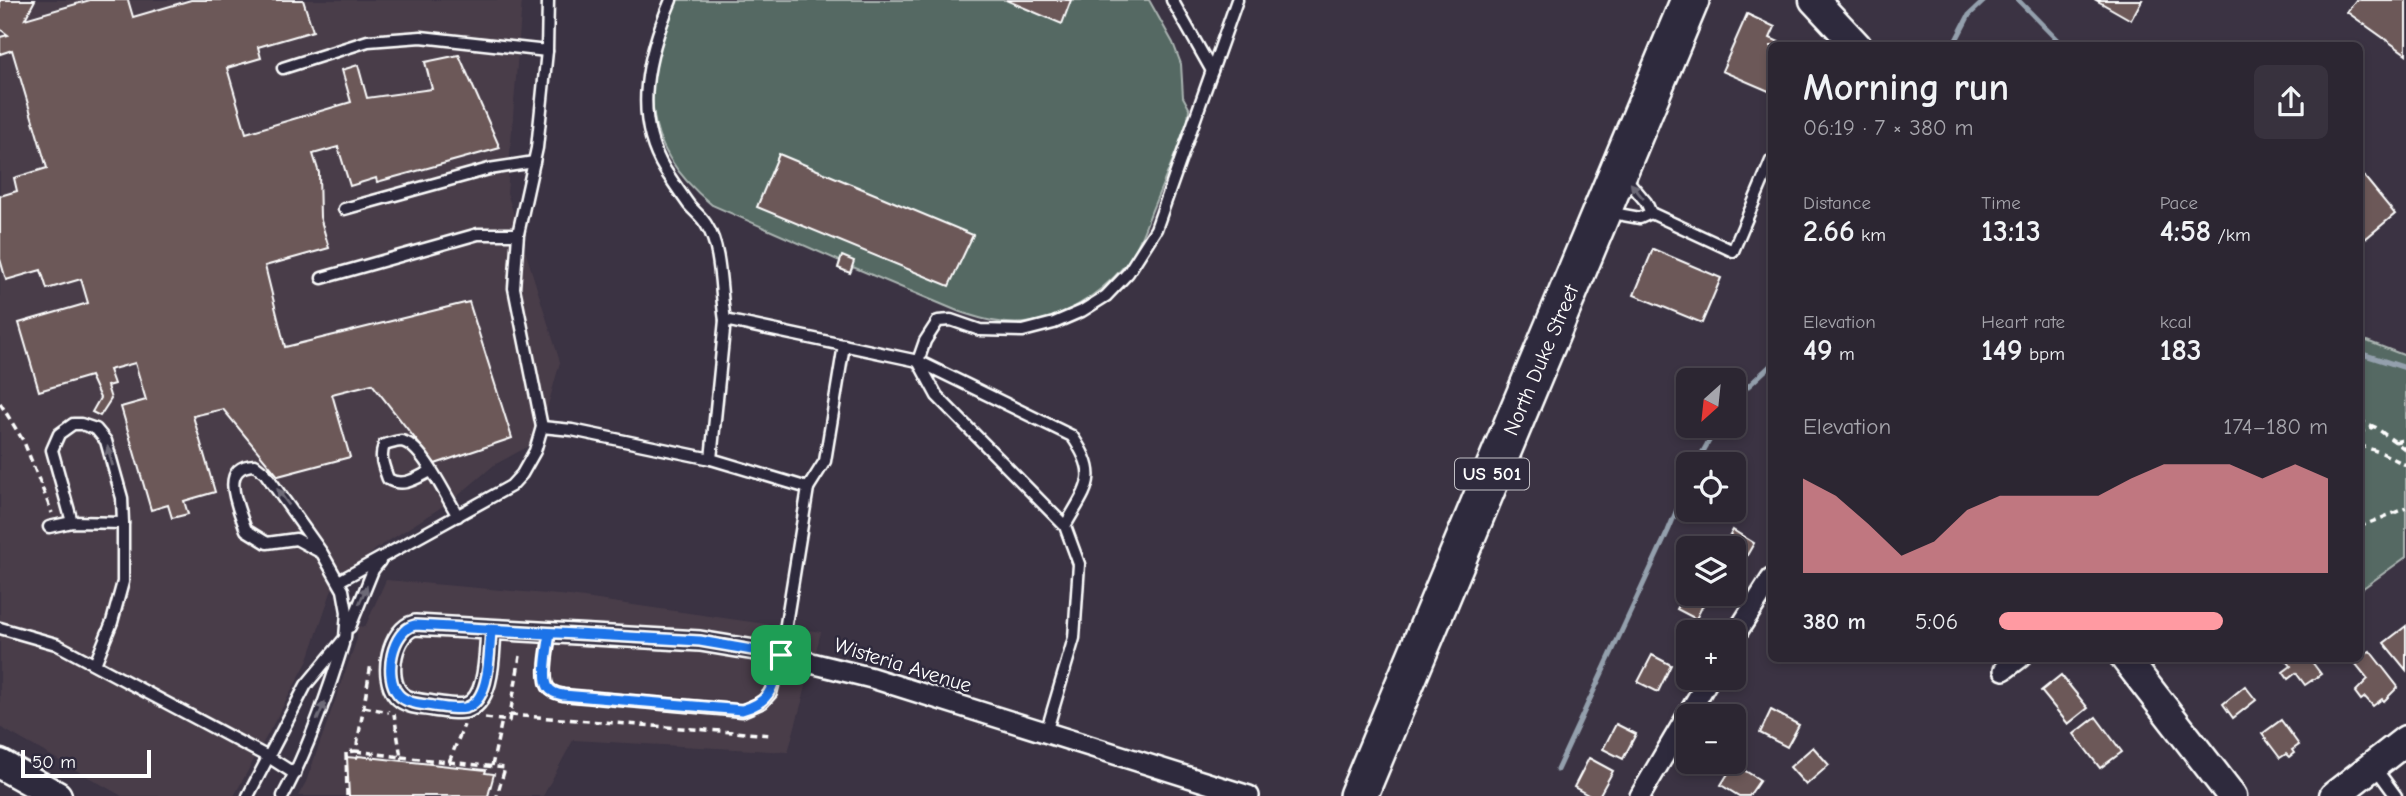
<!DOCTYPE html>
<meta charset="utf-8">
<style>
body{margin:0;font-family:"Comic Neue",sans-serif;background:#38323e;color:#f1f3f6;height:100vh;display:flex;flex-direction:column;font-size:26px;white-space:nowrap}
*{box-sizing:border-box;margin:0}
p{font-size:23px;color:#a6a5ac}
.icon{flex:none;width:38px;height:38px;fill:none;stroke:currentColor;stroke-width:2;stroke-linecap:round;stroke-linejoin:round}
.map{position:relative;flex:1;overflow:hidden}
.drawer{position:absolute;left:1768px;top:42px;width:595px;height:620px;display:flex;flex-direction:column;background:#2c2632;border-radius:10px;box-shadow:0 4px 10px #0003,0 0 0 2px #48434d}
.drawer>*{flex:none}
.needle{width:46px;rotate:207deg}
.buttons{position:absolute;left:1676px;top:368px;display:grid;gap:14px}
.buttons a{display:grid;place-items:center;width:70px;height:70px;border-radius:10px;background:#2c2632;box-shadow:0 4px 10px #0003,0 0 0 2px #48434d;font-size:35px}
.scale{position:absolute;left:21px;bottom:18px;width:130px;box-sizing:border-box;padding-left:7px;border:4px solid #fff;border-top:0;font-size:19px;line-height:24px;white-space:nowrap;color:#fff;-webkit-text-stroke:5px #2f2a3d;paint-order:stroke}
.pin{position:absolute;display:grid;place-items:center;width:60px;height:60px;color:#fff;margin:-30px;border-radius:14px;box-shadow:0 4px 10px #0006}
.round{display:grid;place-items:center;flex:none;width:74px;height:74px;border-radius:10px;background:#38323e}
.overview{display:flex;align-items:center;justify-content:space-between;height:119px;padding:0 35px}
h1{font-size:38px;font-weight:800;line-height:52px}
.stats{display:grid;grid-template-columns:repeat(3,1fr);gap:10px;height:119px;padding:7px 35px}
.stats div{display:grid;align-content:center}
.stats b{font-size:30px;font-weight:800}
.stats small{font-size:19px;font-weight:400}
.stats p{font-size:19px}
.chart{height:196px;padding:14px 35px}
.chart p{display:flex;justify-content:space-between}
.chart svg{width:100%;height:126px;margin-top:7px;fill:#ff9aa2;opacity:.7}
ul{padding:0 35px;list-style:none;font-size:23px}
li{display:grid;grid-template-columns:112px 84px 1fr;align-items:center;height:52px}
li i{height:18px;border-radius:9px;background:#ff9aa2}
.map>svg:first-child{display:block}
</style>
<div class="map">
<svg width="2406" height="796" viewBox="0 0 2406 796">
<rect width="100%" height="100%" fill="#3b3343"/>
<filter id="ink" filterUnits="userSpaceOnUse"><feTurbulence type="fractalNoise" baseFrequency=".0143" numOctaves="2"/><feDisplacementMap in="SourceGraphic" scale="14" xChannelSelector="R" yChannelSelector="G"/><feConvolveMatrix kernelMatrix="1 2 1 2 8 2 1 2 1" color-interpolation-filters="sRGB"/></filter>
<g filter="url(#ink)">
<!-- built -->
<g fill="#4a3e4a">
<path d="M0,0h522l-15,193 53,169 -22,79 -44,24 -40,34 -78,50 -44,40 -25,73 -73,134h-112l-122,-69z"/>
<path d="M386,580l184,16 251,36 -33,120 -215,-12 -30,56h-245l8,-14 51,-143v-13l8,1z"/>
</g>
<!-- green -->
<g fill="#556963" stroke="#aab4b1" stroke-width="2">
<path d="M677,0h472l24,43 8,21 2,33 6,11 -1,13c-11,30 -24,60 -36,89 -7,18 -14,39 -25,53 -29,35 -74,64 -120,60 -16,-1 -32,-6 -47,-11l-107,-45 -3,6 -12,-5 2,-7 -128,-56c-76,-63 -69,-121 -35,-205z"/>
<path d="M2359,338l47,18v201l-47,34z"/>
</g>
<g fill="none" stroke-linecap="round" stroke-linejoin="round">
<!-- stream -->
<g stroke="#94a0ad" stroke-width="5">
<path d="M2018,0l45,46"/>
<path d="M1953,46l16,-31 16,-15"/>
<path d="M2359,353l47,15"/>
<path d="M1734,402l7,-9 30,-28"/>
<path d="M1696,464l22,-39"/>
<path d="M1557,770l111,-239 21,-50"/>
</g>
</g>
<!-- building -->
<g fill="#6c5859" stroke="#fff" stroke-width="2">
<path d="M0,0h35l-10,19 65,-19h38l5,17 58,-17h112l10,31 -55,16 3,11 -34,10 19,65 105,-31 -9,-32 16,-5 9,33 65,-9 -7,-27 34,-7 41,93 -123,34 -1,-4 -26,8 -12,-39 -25,7 6,19 1,44 9,31 -64,18 20,81 184,-45 43,136 -77,26 -63,-80 -40,10 18,63 -72,19 -55,-67 -30,7 22,76 -31,9 4,13 -16,4 -4,-13 -17,5 -30,-103 25,-7 -11,-37 -26,7 5,14 -7,2 4,13 -11,17 -8,-4 8,-14 -10,-22 -51,15 -20,-68 69,-20 -7,-24 -34,10 -6,-19 -35,10 -6,-21v-63l17,-5 -3,-13 33,-10 -35,-118 -12,4v-17l8,-2 -8,-6z"/>
<path d="M1006,0h65l-9,24z"/>
<path d="M2096,0h46l-11,20z"/>
<path d="M2356,0h50v54l-59,-42z"/>
<path d="M1747,14l28,13 -5,11 18,8h-17v46l-49,-21z"/>
<path d="M779,154l194,81 -24,51 -192,-79z"/>
<path d="M2363,175l32,39 -36,30v-65z"/>
<path d="M1653,249l68,29 -19,45 -68,-28z"/>
<path d="M842,256l12,5 -4,12 -12,-5z"/>
<path d="M1733,530l21,13 -13,23 -7,-4v-14h-11z"/>
<path d="M1689,587v6h20l-13,26 -19,-10z"/>
<path d="M2406,626v44l-22,-27z"/>
<path d="M2370,651l28,36 -14,14 -2,-2 -9,7 -8,-9 -4,3 -6,-8 13,-13 -13,-16z"/>
<path d="M1652,655l19,10 -13,27 -20,-10z"/>
<path d="M2285,658h24l12,16 -16,11 -9,-12 -8,6 -5,-7 8,-6z"/>
<path d="M2061,675l27,33 -20,16 -27,-33z"/>
<path d="M2245,686l11,14 -23,18 -10,-14z"/>
<path d="M1771,710l28,15 -12,22 -27,-14z"/>
<path d="M2096,717l26,35 -22,16 -26,-34z"/>
<path d="M2281,720l18,25 -7,5 2,3 -5,4 -3,-3 -6,4 -18,-24z"/>
<path d="M1616,724l20,10 -13,25 -20,-10z"/>
<path d="M1813,747l16,18 -23,20 -16,-18z"/>
<path d="M358,756l128,14 -1,3 9,1 -6,22h-139l-2,-39 10,1z"/>
<path d="M1589,758l24,13 -14,25h-9l-16,-9z"/>
<path d="M1734,764l26,16 -11,16h-10l-18,-11z"/>
</g>
<g fill="none" stroke-linecap="round" stroke-linejoin="round">
<!-- lane casing -->
<g stroke="#fff" stroke-width="15">
<g id="lane">
<path d="M671,0c-23,54 -39,116 -6,170 8,12 16,24 24,35 6,7 14,13 18,21 15,23 13,66 18,94l193,41 7,-20 13,-20 13,-1 29,10 43,1 31,-8 28,-12 24,-15 22,-23 28,-44 81,-229"/>
<path d="M1172,0l40,71"/>
<path d="M283,68l85,-27 53,-4 126,14"/>
<path d="M1624,176l22,26 5,11 82,38 38,-90"/>
<path d="M344,209l145,-40 45,-7"/>
<path d="M1607,212l33,6 11,-5"/>
<path d="M322,278l156,-44h40"/>
<path d="M542,427l30,3 139,29"/>
<path d="M431,471c-15,7 -27,17 -43,8 -4,-12 -9,-21 -4,-34 5,-1 12,-4 17,-4 21,2 46,58 57,75"/>
<path d="M808,488l17,-27 19,-116"/>
<path d="M72,522l-20,-72 7,-16 14,-10h8l15,5 10,12 16,57 1,25v59l-11,40 -17,42"/>
<path d="M49,527l23,-5 51,1"/>
<path d="M339,581l172,-95 11,-12 13,-23 7,-24 -28,-139 4,-54 19,-86 10,-97 1,-51"/>
<path d="M350,627l23,-57 7,-9"/>
<path d="M0,628l56,16 214,114 25,16"/>
<path d="M550,634c-2,12 -8,43 -2,53 3,5 9,6 15,8l179,16 21,-9 8,-9 10,-38 27,-167 -97,-29 14,-139"/>
<path d="M1046,733l28,-95 5,-74 -14,-38c22,-39 36,-49 7,-90l-154,-75 19,35 128,130"/>
<path d="M2374,766l22,30"/>
<path d="M248,796l58,-111 39,-47 2,-26 -4,-22 -21,-37 -57,-80 -10,-8c-38,1 -16,44 -9,65l21,13 29,-4 26,14"/>
<path d="M283,796c26,-48 44,-100 60,-152"/>
</g>
</g>
<!-- street casing -->
<g stroke="#fff" stroke-width="24">
<g id="street">
<path d="M491,631c-2,20 0,71 -26,77 -10,2 -22,-1 -32,-2 -11,-2 -27,-2 -35,-12 -15,-18 -6,-63 17,-69l285,16 67,11 105,26 377,118"/>
<path d="M1734,637l37,-58"/>
<path d="M2004,670l16,-12"/>
<path d="M1640,796l70,-119"/>
</g>
</g>
<!-- secondary casing -->
<g stroke="#fff" stroke-width="33">
<g id="secondary">
<path d="M1814,0l43,46"/>
<path d="M2125,658l107,138"/>
<path d="M0,764l57,32"/>
<path d="M2334,796l72,-56"/>
</g>
</g>
<!-- highway casing -->
<g stroke="#fff" stroke-width="42">
<path id="highway" d="M1358,796l332,-796"/>
</g>
<!-- path -->
<g stroke="#fff" stroke-width="3.5" stroke-dasharray="7 5" stroke-linecap="butt">
<path d="M0,403l24,39 28,71"/>
<path d="M2359,420l16,7 31,23"/>
<path d="M2359,433l14,-6"/>
<path d="M2395,442l11,-3"/>
<path d="M2359,445l23,8 24,12"/>
<path d="M2359,527l47,-19"/>
<path d="M364,707l25,5"/>
<path d="M510,715l262,20"/>
<path d="M485,718l24,3 11,-65"/>
<path d="M356,751l45,6 -7,-43"/>
<path d="M401,757l104,11 -8,28"/>
<path d="M449,762l15,-37"/>
<path d="M492,766l10,-46"/>
<path d="M347,796l-1,-44 10,-1 15,-87"/>
</g>
<!-- lane -->
<use href="#lane" stroke="#2f2a3d" stroke-width="10"/>
<!-- street -->
<use href="#street" stroke="#2f2a3d" stroke-width="19"/>
<!-- secondary -->
<use href="#secondary" stroke="#2f2a3d" stroke-width="28"/>
<!-- highway -->
<use href="#highway" stroke="#2f2a3d" stroke-width="37"/>
</g>
<!-- one-way arrows -->
<defs><path id="oneway-solid" d="M-6-.8H1V-3.2L6.5 0L1 3.2V.8H-6Z" transform="scale(1.75)"/></defs>
<g fill="#6d6a77">
<use href="#oneway-solid" transform="translate(1637 191) rotate(-130)"/>
<use href="#oneway-solid" transform="translate(110 456) rotate(-105)"/>
<use href="#oneway-solid" transform="translate(283 497) rotate(-126)"/>
<use href="#oneway-solid" transform="translate(363 595) rotate(-67)"/>
<use href="#oneway-solid" transform="translate(321 711) rotate(-67)"/>
</g>
</g>
<g fill="none" stroke-linecap="round" stroke-linejoin="round" filter="url(#ink)">
<!-- route casing -->
<g stroke="#fff" stroke-width="14">
<path id="route" d="M781,655l-81,-14 -285,-16c-23,5 -32,51 -17,69 8,10 24,10 35,12 10,1 22,4 32,2 26,-6 24,-57 26,-77l59,3c-2,12 -8,43 -2,53 3,5 9,7 15,8l179,15c32,-9 31,-26 39,-55"/>
</g>
<!-- route -->
<use href="#route" stroke="#1a73e8" stroke-width="9"/>
</g>
<g text-anchor="middle" dominant-baseline="central" stroke-width="5" stroke-linejoin="round" paint-order="stroke">
<!-- shield labels -->
<rect fill="#2f2a3d" stroke="#c1bfc5" stroke-width="2" x="1455" y="458.5" width="74" height="31" rx="5"/>
<g font-size="19" font-weight="bold" fill="#fff">
<text x="1492" y="474">US 501</text>
</g>
<!-- street labels -->
<g font-size="21" fill="#fff" stroke="#2f2a3d">
<text transform="translate(1541 360) rotate(-67)">North Duke Street</text>
<text transform="translate(903 665) rotate(17)">Wisteria Avenue</text>
</g>
</g>
</svg>
<div class="buttons">
<a><svg class="needle" viewBox="-14 -14 28 28"><path d="M0-13l5 13h-10z" fill="#e53935"/><path d="M0 13l5-13h-10z" fill="#a6a5ac"/></svg></a>
<a><svg class="icon" aria-label="locate" viewBox="0 0 24 24"><circle cx="12" cy="12" r="6"/><path d="M12 2v4M12 18v4M2 12h4M18 12h4"/></svg></a>
<a><svg class="icon" aria-label="layers" viewBox="0 0 24 24"><path d="M12 4l9 5-9 5-9-5zM3 14l9 5 9-5"/></svg></a>
<a>+</a>
<a>−</a>
</div>
<div class="scale">50 m</div>
<div class="pin" style="left:781px;top:655px;background:#1e9e55"><svg class="icon" aria-label="arrive" viewBox="0 0 24 24"><path d="M6 21V4h12l-3 4 3 4H6"/></svg></div>
<section class="drawer">
<div class="overview"><div><h1>Morning run</h1><p>06:19 · 7 × 380 m</p></div><a class="round"><svg class="icon" aria-label="share" viewBox="0 0 24 24"><path d="M12 15V3M7 8l5-5 5 5M5 13v7h14v-7"/></svg></a></div>
<div class="stats">
<div><p>Distance</p><b>2.66<small> km</small></b></div>
<div><p>Time</p><b>13:13</b></div>
<div><p>Pace</p><b>4:58<small> /km</small></b></div>
</div>
<div class="stats">
<div><p>Elevation</p><b>49<small> m</small></b></div>
<div><p>Heart rate</p><b>149<small> bpm</small></b></div>
<div><p>kcal</p><b>183</b></div>
</div>
<div class="chart"><p><span>Elevation</span>174–180 m</p>
<svg viewBox="0 0 160 44" preserveAspectRatio="none"><path d="M0 44V11L10 17L20 27L30 38L40 33L50 22L60 17L70 17L80 17L90 17L100 11L110 6L120 6L130 6L140 11L150 6L160 11V44z"/></svg>
</div>
<ul>
<li><b>380 m</b>5:06<i style="width:68%"></i></li>
</ul>
</section>
</div>
